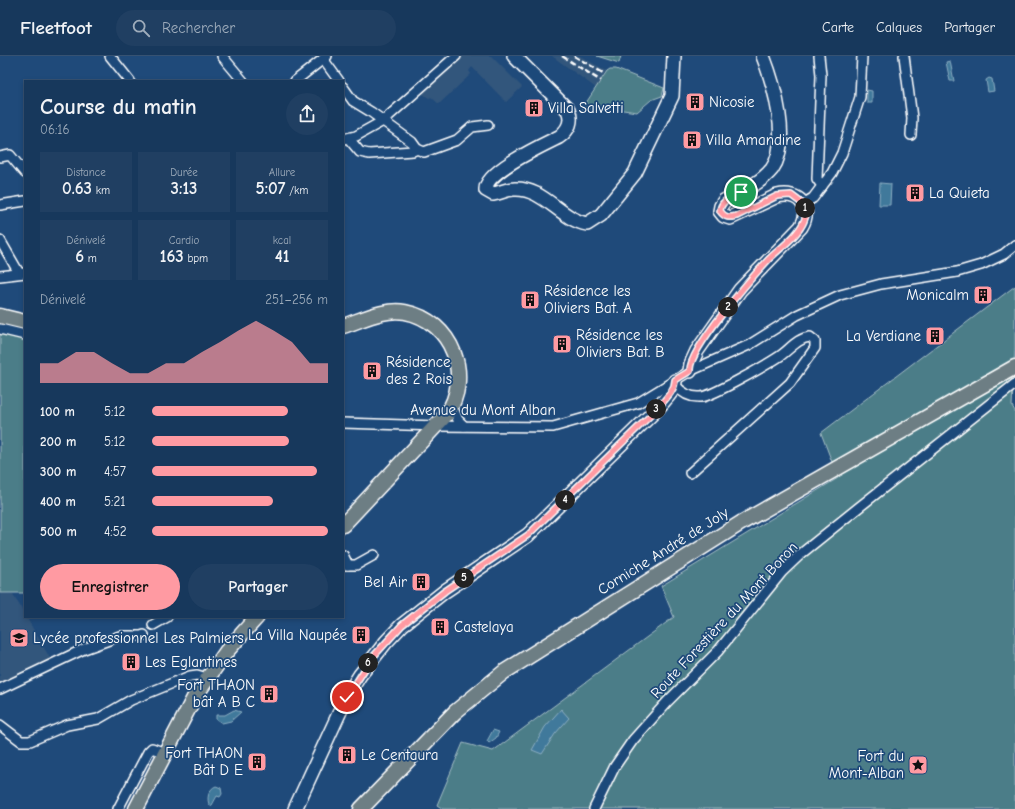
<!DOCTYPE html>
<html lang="fr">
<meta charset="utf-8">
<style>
body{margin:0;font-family:"Comic Neue",sans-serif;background:#203f62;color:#f1f3f6;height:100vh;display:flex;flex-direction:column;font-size:15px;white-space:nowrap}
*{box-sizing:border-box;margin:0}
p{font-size:13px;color:#9eacbb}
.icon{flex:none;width:22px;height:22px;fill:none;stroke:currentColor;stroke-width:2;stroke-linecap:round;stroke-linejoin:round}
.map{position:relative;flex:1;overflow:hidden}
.sheet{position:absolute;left:24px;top:24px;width:320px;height:538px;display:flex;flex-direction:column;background:#17385c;border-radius:0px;box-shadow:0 2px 6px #0003,0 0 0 1px #365272}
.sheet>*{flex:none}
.pin{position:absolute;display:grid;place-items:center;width:34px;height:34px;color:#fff;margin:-17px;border:2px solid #fff;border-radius:50%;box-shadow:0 1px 4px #0007}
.km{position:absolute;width:20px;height:20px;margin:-10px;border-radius:50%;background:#222;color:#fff;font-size:11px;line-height:20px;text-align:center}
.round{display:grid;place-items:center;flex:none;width:42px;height:42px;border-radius:21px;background:#203f62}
.summary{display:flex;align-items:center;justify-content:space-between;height:68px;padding:0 16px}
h1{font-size:22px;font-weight:700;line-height:30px}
.figures{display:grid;grid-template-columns:repeat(3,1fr);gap:6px;height:68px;padding:4px 16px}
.figures div{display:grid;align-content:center;border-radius:0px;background:#203f62;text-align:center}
.figures b{font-size:17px;font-weight:700}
.figures small{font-size:11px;font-weight:400}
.figures p{font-size:11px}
.chart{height:112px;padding:8px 16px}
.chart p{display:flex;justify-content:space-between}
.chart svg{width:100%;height:72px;margin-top:4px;fill:#ff9aa2;opacity:.7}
.primary-button{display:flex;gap:8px;margin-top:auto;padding:8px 16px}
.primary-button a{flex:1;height:46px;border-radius:24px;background:#ff9aa2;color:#111;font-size:16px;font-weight:700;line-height:46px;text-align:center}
.primary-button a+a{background:#203f62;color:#f1f3f6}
ul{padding:0 16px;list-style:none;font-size:13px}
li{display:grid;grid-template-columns:64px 48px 1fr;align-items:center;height:30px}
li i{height:10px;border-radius:5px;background:#ff9aa2}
header{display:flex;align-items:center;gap:24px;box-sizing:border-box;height:56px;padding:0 20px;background:#17385c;border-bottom:1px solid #365272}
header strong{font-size:19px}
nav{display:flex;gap:22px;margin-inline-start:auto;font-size:14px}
.search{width:280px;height:36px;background:#203f62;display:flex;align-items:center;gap:10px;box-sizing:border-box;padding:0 14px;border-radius:22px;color:#9eacbb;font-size:15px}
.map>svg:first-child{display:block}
</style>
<header>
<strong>Fleetfoot</strong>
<div class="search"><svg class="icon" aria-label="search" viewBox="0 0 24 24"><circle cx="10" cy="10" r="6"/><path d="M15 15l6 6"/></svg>Rechercher</div>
<nav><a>Carte</a><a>Calques</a><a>Partager</a></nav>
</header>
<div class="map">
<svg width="1015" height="753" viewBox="0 0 1015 753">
<rect width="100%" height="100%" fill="#1f4a7a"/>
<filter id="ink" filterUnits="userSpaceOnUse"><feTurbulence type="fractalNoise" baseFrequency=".025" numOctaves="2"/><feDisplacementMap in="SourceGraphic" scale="8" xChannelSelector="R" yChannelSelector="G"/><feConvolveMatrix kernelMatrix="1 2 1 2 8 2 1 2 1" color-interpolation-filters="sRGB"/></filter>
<g filter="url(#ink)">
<!-- built -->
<g fill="#33567c">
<path d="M461,0h30l31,31 -16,15 -34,-35 -3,4 2,3 -32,30 -8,-7 -2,1 -8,-5z"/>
<path d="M552,0h28l27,15 -11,17z"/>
<path d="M0,537l13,1 38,66 -51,25z"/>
</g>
<!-- green -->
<g fill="#4b7d88" stroke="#a5bec4">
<path d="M597,0h24l-2,7z"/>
<path d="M610,13h6l48,19 -2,8 -11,4 -14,12 -42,-6 -9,5 -4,-2 25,-38z"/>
<path d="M1015,230v61l-3,59 3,5v398h-572l-6,-4 26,-62 30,8 181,-134 -13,-31 177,-108 -17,-45z"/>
<path d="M0,278l25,5v254h-25z"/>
</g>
<!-- water -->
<g fill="#41799b" stroke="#8dafc3">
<path d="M950,5l4,20h-4l-4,-19z"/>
<path d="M989,22l3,1 2,12 -6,1 -2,-12z"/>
<path d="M867,34l5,1v12h-5z"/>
<path d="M880,127l11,1 -1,21h-11z"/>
<path d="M561,653l8,9 -14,16 -13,20 -10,-4 13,-23z"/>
<path d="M234,654l7,2 -10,9 -9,2 -6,-4v-4h9z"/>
<path d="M493,674l6,2 -3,6 -7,5 -2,-2z"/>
<path d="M216,730l5,2 1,6 -2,3 -3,-1 -5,9 -2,1c-4,-6 -2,-17 6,-20z"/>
</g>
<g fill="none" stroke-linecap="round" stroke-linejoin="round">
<!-- street casing -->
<g stroke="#fff" stroke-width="12">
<g id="street">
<path d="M110,0l20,25"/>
<path d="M222,0l21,25"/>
<path d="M904,0l8,62 -1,17"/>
<path d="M323,3l16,22"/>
<path d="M295,25l32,-25"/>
<path d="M343,31l10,14 18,11 41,30 5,7"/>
<path d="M343,83l13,-3 27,-15 73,-65"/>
<path d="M349,83l11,13 9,2 44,-3 4,-2 7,3 33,-12 15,-13 16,-2"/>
<path d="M0,101l10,-2 15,18"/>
<path d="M822,130l10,-13 10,-20 18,-56 2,-41"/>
<path d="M803,148l10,-6 9,-12 -5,-7 4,-104 -2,-19"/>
<path d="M0,149l25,-4"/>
<path d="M0,184l19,33"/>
<path d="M0,220l25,-3"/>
<path d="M0,273l25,6"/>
<path d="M675,329c7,8 15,13 26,12 12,-1 67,-33 79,-41 10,-7 18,-18 30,-19l5,4v7l-25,35 -100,90"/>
<path d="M452,350l6,14 6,6"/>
<path d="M343,367l94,3 116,1 85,-24 52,-32 59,-26 48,-30 43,-20 41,-11 76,-12 24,-7 23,-11 11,-9"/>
<path d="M343,499l5,10"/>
<path d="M343,509h13l18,-10"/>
<path d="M153,569l14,-8"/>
<path d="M0,633l84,-40 36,-13h21l3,-1"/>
<path d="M0,669l21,16h9l37,-16 31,-6 33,-19 59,-24 7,-1 10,3"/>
<path d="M118,753l30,-57 4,-4 13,5"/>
<path d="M594,753l21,-43 18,-26 34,-38 51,-51 64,-79 20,-19 56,-45 157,-124"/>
</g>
</g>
<!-- secondary casing -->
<g stroke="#fff" stroke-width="16">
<g id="secondary">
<path d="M514,0l54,54c5,11 1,20 -9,27 -14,7 -75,35 -73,53l7,4c7,-1 14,-5 21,-5 29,-2 46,30 73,35l14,-9 34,-42 37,-77 2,-40"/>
<path d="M690,315l1,-7 6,-13 43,-61 61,-63c12,-20 -2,-36 -24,-31l-47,22 -6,-2 -4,-5 1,-5 3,-5c16,-9 36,-17 48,-32 19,-27 2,-85 -9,-113"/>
<path d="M295,753l53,-115 12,-19 26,-33 16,-17 43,-34 83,-56 130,-127c6,-8 17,-17 17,-27"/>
</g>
</g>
<!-- primary casing -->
<g stroke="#fff" stroke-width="17">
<g id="primary">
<path d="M0,260l25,6"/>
<path d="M343,270c19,-6 42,-18 62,-14 48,9 68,65 41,103l-103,110"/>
<path d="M136,753l58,-111 32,-46 31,-35"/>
<path d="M361,753l94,-97 49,-40 237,-149 274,-156"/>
</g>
</g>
<!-- street -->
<use href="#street" stroke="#1f4a7a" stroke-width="9"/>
<!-- secondary -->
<use href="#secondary" stroke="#1f4a7a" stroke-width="13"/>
<!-- primary -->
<use href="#primary" stroke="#6d7e84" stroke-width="14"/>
<!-- rail -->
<g stroke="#fff" stroke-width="2.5" stroke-dasharray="6 3" stroke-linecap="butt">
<path d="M562,0l39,25"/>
<path d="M574,0l31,18"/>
</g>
</g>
</g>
<g fill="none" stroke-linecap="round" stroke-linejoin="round" filter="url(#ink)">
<!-- route casing -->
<g stroke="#fff" stroke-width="8">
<path id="route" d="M347,641l25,-39 30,-33 43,-34 83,-56 130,-127c6,-8 17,-17 17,-28l15,-9c-2,-21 63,-95 79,-112 11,-11 29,-23 35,-38 3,-6 2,-12 -1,-17l-12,-9 -14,1 -40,20c-8,2 -12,2 -17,-5 1,-11 12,-14 21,-19"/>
</g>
<!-- route -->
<use href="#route" stroke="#ff9aa2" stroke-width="5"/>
</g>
<!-- icons -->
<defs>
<g id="building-square" transform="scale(1)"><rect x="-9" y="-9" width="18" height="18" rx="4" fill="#ff9aa2" stroke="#1f4a7a"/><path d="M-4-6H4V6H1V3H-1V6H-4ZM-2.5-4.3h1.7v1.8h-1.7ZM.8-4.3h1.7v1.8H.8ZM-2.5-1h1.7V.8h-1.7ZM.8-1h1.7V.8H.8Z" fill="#111"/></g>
<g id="school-square" transform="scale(1)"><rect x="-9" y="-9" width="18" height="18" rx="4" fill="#ff9aa2" stroke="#1f4a7a"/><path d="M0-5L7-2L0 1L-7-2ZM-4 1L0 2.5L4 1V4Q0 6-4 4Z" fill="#111"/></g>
<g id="sight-square" transform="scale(1)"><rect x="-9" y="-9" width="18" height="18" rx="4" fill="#ff9aa2" stroke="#1f4a7a"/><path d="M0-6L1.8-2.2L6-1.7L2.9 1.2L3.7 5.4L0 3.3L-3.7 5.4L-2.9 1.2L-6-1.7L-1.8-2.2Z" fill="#111"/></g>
</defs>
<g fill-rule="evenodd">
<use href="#building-square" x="695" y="46"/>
<use href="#building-square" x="534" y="52"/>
<use href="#building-square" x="692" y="84"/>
<use href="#building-square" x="915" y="137"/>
<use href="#building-square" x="983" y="239"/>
<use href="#building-square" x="530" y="244"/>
<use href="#building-square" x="935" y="280"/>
<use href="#building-square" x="562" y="288"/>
<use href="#building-square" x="372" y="315"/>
<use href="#building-square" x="421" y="526"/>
<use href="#building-square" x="440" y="571"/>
<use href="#building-square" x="361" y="579"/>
<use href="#school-square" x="19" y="582"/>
<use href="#building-square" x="131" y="606"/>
<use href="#building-square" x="269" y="638"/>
<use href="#building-square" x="347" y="699"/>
<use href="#building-square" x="257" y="706"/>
<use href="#sight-square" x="918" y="709"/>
</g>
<g text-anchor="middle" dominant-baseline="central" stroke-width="3.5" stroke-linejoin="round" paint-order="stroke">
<!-- poi labels -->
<g font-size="15" fill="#fff" stroke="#1f4a7a" text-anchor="start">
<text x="709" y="46">Nicosie</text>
<text x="548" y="52">Villa Salvetti</text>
<text x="706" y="84">Villa Amandine</text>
<text x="929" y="137">La Quieta</text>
<text x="544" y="235">Résidence les<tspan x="544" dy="17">Oliviers Bat. A</tspan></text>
<text x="969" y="239" text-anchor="end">Monicalm</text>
<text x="576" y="279">Résidence les<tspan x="576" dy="17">Oliviers Bat. B</tspan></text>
<text x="921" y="280" text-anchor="end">La Verdiane</text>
<text x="386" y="306">Résidence<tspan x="386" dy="17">des 2 Rois</tspan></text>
<text x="407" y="526" text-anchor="end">Bel Air</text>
<text x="454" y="571">Castelaya</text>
<text x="347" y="579" text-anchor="end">La Villa Naupée</text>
<text x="33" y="582">Lycée professionnel Les Palmiers</text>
<text x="145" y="606">Les Eglantines</text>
<text x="255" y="629" text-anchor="end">Fort THAON<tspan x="255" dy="17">bât A B C</tspan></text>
<text x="243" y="697" text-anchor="end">Fort THAON<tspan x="243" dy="17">Bât D E</tspan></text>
<text x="361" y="699">Le Centaura</text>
<text x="904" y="700" text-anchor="end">Fort du<tspan x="904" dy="17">Mont-Alban</tspan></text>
</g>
<!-- street labels -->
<g font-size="15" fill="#fff" stroke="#1f4a7a">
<text x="483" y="354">Avenue du Mont Alban</text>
<text transform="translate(663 495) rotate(-32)">Corniche André de Joly</text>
<text transform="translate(724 564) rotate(-47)">Route Forestière du Mont Boron</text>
</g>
</g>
</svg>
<div class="pin" style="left:741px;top:136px;background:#1e9e55"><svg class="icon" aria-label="arrive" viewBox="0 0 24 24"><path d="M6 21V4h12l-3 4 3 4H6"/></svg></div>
<div class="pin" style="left:347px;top:641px;background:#d93025"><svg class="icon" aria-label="check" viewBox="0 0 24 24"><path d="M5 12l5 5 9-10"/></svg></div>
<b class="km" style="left:805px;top:152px">1</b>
<b class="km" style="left:728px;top:251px">2</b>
<b class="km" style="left:656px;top:353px">3</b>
<b class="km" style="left:565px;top:444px">4</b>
<b class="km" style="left:464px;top:522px">5</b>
<b class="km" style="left:368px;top:607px">6</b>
<section class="sheet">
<div class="summary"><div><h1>Course du matin</h1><p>06:16</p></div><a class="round"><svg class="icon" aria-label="share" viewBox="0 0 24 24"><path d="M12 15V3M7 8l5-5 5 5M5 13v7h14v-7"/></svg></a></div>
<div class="figures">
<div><p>Distance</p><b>0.63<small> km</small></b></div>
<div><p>Durée</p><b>3:13</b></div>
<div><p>Allure</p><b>5:07<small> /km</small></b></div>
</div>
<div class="figures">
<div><p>Dénivelé</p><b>6<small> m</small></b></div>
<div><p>Cardio</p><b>163<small> bpm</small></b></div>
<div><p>kcal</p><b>41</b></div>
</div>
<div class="chart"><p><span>Dénivelé</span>251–256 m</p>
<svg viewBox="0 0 160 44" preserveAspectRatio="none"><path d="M0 44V32L10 32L20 25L30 25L40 32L50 38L60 38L70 32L80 32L90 25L100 19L110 12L120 6L130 12L140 19L150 32L160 32V44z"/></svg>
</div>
<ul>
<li><b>100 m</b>5:12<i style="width:77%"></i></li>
<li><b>200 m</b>5:12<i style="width:78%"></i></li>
<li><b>300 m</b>4:57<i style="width:94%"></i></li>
<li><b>400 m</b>5:21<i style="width:69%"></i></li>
<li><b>500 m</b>4:52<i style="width:100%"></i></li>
</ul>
<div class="primary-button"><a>Enregistrer</a><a>Partager</a></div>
</section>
</div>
